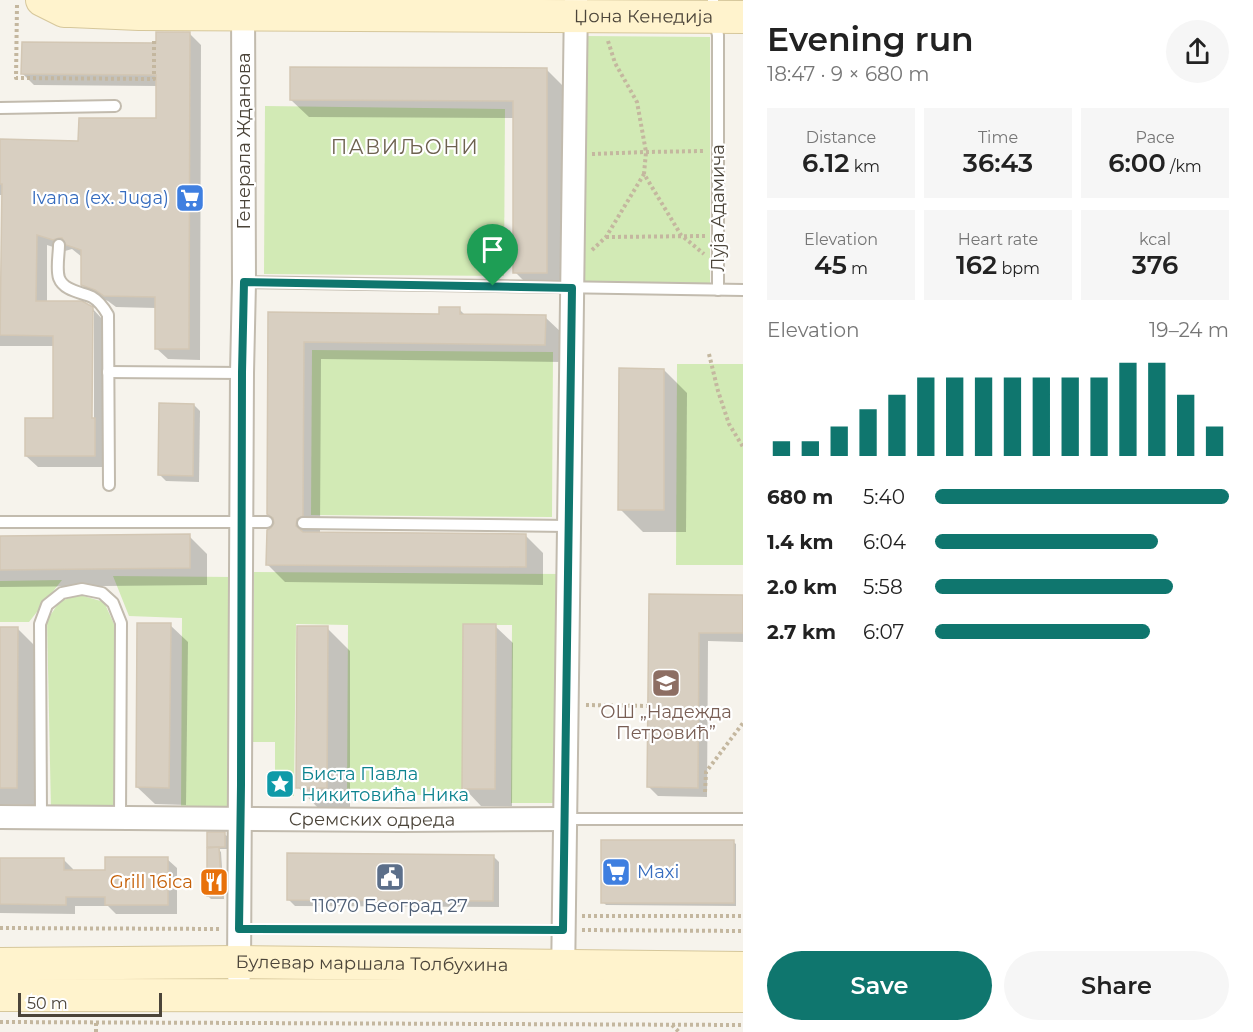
<!DOCTYPE html>
<meta charset="utf-8">
<style>
body{margin:0;font-family:Montserrat,sans-serif;background:#f6f6f6;color:#222;height:100vh;display:flex;flex-direction:column;font-size:22px;white-space:nowrap}
*{box-sizing:border-box;margin:0}
p{font-size:20px;color:#767676}
.icon{flex:none;width:33px;height:33px;fill:none;stroke:currentColor;stroke-width:2;stroke-linecap:round;stroke-linejoin:round}
.map{position:relative;flex:1;overflow:hidden}
.details{display:flex;flex-direction:column;background:#fff;width:510px}
.details>*{flex:none}
.scale{position:absolute;left:18px;bottom:15px;width:144px;box-sizing:border-box;padding-left:6px;border:3px solid #4b4439;border-top:0;font-size:16px;line-height:21px;white-space:nowrap;color:#4b4439;-webkit-text-stroke:4px #fff;paint-order:stroke}
.pin{position:absolute;display:grid;place-items:center;width:51px;height:51px;color:#fff;margin:-62px -26px;border-radius:50% 50% 50% 0;rotate:-45deg;box-shadow:0 0 6px #0007}
.pin .icon{rotate:45deg}
.round{display:grid;place-items:center;flex:none;width:63px;height:63px;border-radius:32px;background:#f6f6f6}
.summary{display:flex;align-items:center;justify-content:space-between;height:102px;padding:0 24px}
h1{font-size:33px;font-weight:600;line-height:45px}
.stats{display:grid;grid-template-columns:repeat(3,1fr);gap:9px;height:102px;padding:6px 24px}
.stats div{display:grid;align-content:center;border-radius:0px;background:#f6f6f6;text-align:center}
.stats b{font-size:26px;font-weight:600}
.stats small{font-size:16px;font-weight:400}
.stats p{font-size:16px}
.chart{height:168px;padding:12px 24px}
.chart p{display:flex;justify-content:space-between}
.chart svg{width:100%;height:108px;margin-top:6px;stroke:#0f766e;stroke-width:6}
.button{display:flex;gap:12px;margin-top:auto;padding:12px 24px}
.button a{flex:1;height:69px;border-radius:36px;background:#0f766e;color:#fff;font-size:24px;font-weight:600;line-height:69px;text-align:center}
.button a+a{background:#f6f6f6;color:#222}
ul{padding:0 24px;list-style:none;font-size:20px}
li{display:grid;grid-template-columns:96px 72px 1fr;align-items:center;height:45px}
li i{height:15px;border-radius:8px;background:#0f766e}
main{display:flex;flex:1;min-height:0}
.map>svg:first-child{display:block}
</style>
<main>
<div class="map">
<svg width="743" height="1032" viewBox="0 0 743 1032">
<rect width="100%" height="100%" fill="#f6f3ec"/>
<!-- green -->
<g fill="#d2eab5">
<path d="M585,36l125,1v246l-126,1z"/>
<path d="M265,106l240,3 -1,167 -240,-2z"/>
<path d="M312,350l241,2 -1,165 -241,-2z"/>
<path d="M677,364h66v201h-67z"/>
<path d="M254,572l311,2 -1,229h-53l1,-178h-48l-1,170h-116l1,-170 -52,-1 -2,172h-19v-54h-22z"/>
<path d="M113,576l121,1 -1,231 -52,-1 1,-189 -53,-2z"/>
<path d="M62,580l-33,42h-29v-41z"/>
<path d="M80,595l24,7 10,22v186h-63l-4,-190 13,-19z"/>
</g>
<!-- shadow -->
<g fill="#0003" fill-rule="evenodd">
<path d="M190,34l11,11 -1,315 -32,-1 -12,-11v-40l-40,-1 -8,-6 -14,-5 -12,-11v-28l-10,-8 -7,2 -18,-6v58l45,5 11,12v108l3,3v36h-68l-12,-11 28,-36 1,-74h-55v-44h2l2,-107h-4v-55l80,2 77,-23 1,-33 -124,-1 -11,-11 135,-30zM91,312h3v114h-3z"/>
<path d="M546,69l18,18v203h-31l-18,-18v-154l-206,-1 -18,-17z"/>
<path d="M459,309l7,7 79,1 18,17 -1,28 -241,-3 -1,174 205,2 18,18v32l-258,-3 -17,-17 4,-36 4,-8 -8,-7 1,-201 172,3z"/>
<path d="M664,370l23,23 -1,139h-43l-23,-23z"/>
<path d="M194,405l6,6 -1,71 -33,-1 -6,-6z"/>
<path d="M189,536l18,18v31l-207,2v-49z"/>
<path d="M651,596l92,1v45l-35,-1 -1,156 -49,-1 -10,-10z"/>
<path d="M170,625l18,17 -2,163 -31,-1 -18,-17z"/>
<path d="M495,626l18,17 -1,163h-31l-17,-18z"/>
<path d="M0,628h17l18,18 -1,159 -34,-1z"/>
<path d="M327,628l23,23v159h-30l-22,-23z"/>
<path d="M224,834l3,2v13h-9l3,3 3,47h-13l-3,-3 3,-47 -2,-3z"/>
<path d="M733,842l3,2v62l-130,-1 -3,-3z"/>
<path d="M493,856l6,6v45l-204,-1 -7,-7z"/>
<path d="M167,859l10,9v46h-61l-8,-8h-33v8l-75,-1v-53h64l9,9v3h33z"/>
</g>
<!-- building -->
<g fill="#d8cfc1" stroke="#d3c7b4" stroke-width="1.5">
<path d="M156,32h34l-1,317h-34v-52l-51,-1 -9,-6 -14,-5v-35l-15,-5 -4,-7h-3l-6,2 -16,-5 -1,66h46l11,6 -1,111h3v38h-70v-38h28v-82l-53,-1 2,-151h-2v-45l78,2 1,-23h77v-43l-135,-1 1,-32 134,1z"/>
<path d="M290,67l257,1v205h-34v-172l-223,-1z"/>
<path d="M439,307h21v7l86,1 -1,30 -241,-3 -1,174 -6,3 -1,7 7,6 223,2v33l-260,-2 1,-35 4,-2 3,-5 -1,-5 -6,-4 1,-202 171,2z"/>
<path d="M619,368l45,1v141h-46z"/>
<path d="M159,403l35,1 -1,72 -35,-1z"/>
<path d="M190,534v34l-190,2v-34z"/>
<path d="M649,594l94,1v38h-44l-1,155 -51,-1z"/>
<path d="M137,623h34l-2,165 -33,-1z"/>
<path d="M463,624h33l-1,165h-33z"/>
<path d="M297,626h31l-1,162h-31z"/>
<path d="M0,627h18l-1,161h-17z"/>
<rect x="207" y="832" width="18" height="15"/>
<rect x="601" y="840" width="133" height="63"/>
<path d="M219,847l3,50 -15,-1v-48z"/>
<path d="M287,853l207,2 -1,46 -206,-1z"/>
<path d="M105,857h63v48h-63v-8h-39v8l-66,-1v-46h64v12h41z"/>
</g>
<g fill="none" stroke-linecap="round" stroke-linejoin="round">
<!-- lane casing -->
<g stroke="#c2bbae" stroke-width="14">
<g id="lane">
<path d="M713,0v17l5,18v255"/>
<path d="M0,108l115,-2"/>
<path d="M59,245c0,9 -3,24 0,33 5,13 22,14 33,19 7,4 12,11 16,18l1,170"/>
<path d="M244,282l499,8"/>
<path d="M108,372l134,1"/>
<path d="M0,522h267"/>
<path d="M303,523l265,3"/>
<path d="M41,817l-1,-193 7,-19 15,-12 20,-4 20,4 11,10 8,20 -1,194"/>
<path d="M564,819h179"/>
</g>
</g>
<!-- street casing -->
<g stroke="#c2bbae" stroke-width="26">
<g id="street">
<path id="s1" d="M0,817l400,3 164,-1"/>
<path d="M239,976l3,-603 2,-91 -1,-281"/>
<path d="M563,980l13,-980"/>
</g>
</g>
<!-- secondary casing -->
<g stroke="#d6c79b" stroke-width="34">
<g id="secondary">
<path id="s2" d="M42,0l22,11h7l68,3 604,3"/>
<path id="s3" d="M0,964l239,-2 504,6"/>
<path d="M0,995l743,1"/>
</g>
</g>
<!-- path -->
<g stroke="#c4b79f" stroke-width="4" stroke-dasharray="3 3" stroke-linecap="butt">
<path d="M17,5l-1,73 138,1v-40"/>
<path d="M608,41l7,22 22,39 9,50 -2,22 37,61 23,19"/>
<path d="M592,154l54,-2 58,-1"/>
<path d="M606,237l99,-1"/>
<path d="M592,250l14,-13 38,-63"/>
<path d="M709,354l9,37 11,33 14,23"/>
<path d="M586,705l62,1"/>
<path d="M705,792l1,-20 37,-49"/>
<path d="M582,916h161"/>
<path d="M0,928l220,1"/>
<path d="M258,929l286,1"/>
<path d="M582,930l161,1"/>
<path d="M0,1022l743,3"/>
<path d="M672,1025l7,7"/>
<path d="M96,1032v-9"/>
</g>
<!-- lane -->
<use href="#lane" stroke="#fff" stroke-width="10"/>
<!-- street -->
<use href="#street" stroke="#fff" stroke-width="22"/>
<!-- secondary -->
<use href="#secondary" stroke="#fff3cd" stroke-width="32"/>
</g>
<g fill="none" stroke-linecap="round" stroke-linejoin="round">
<!-- route casing -->
<g stroke="#fff" stroke-width="12">
<path id="route" d="M244,282l328,6 -9,642 -324,-1 2,-144 1,-413z"/>
</g>
<!-- route -->
<use href="#route" stroke="#0f766e" stroke-width="8"/>
</g>
<!-- icons -->
<defs>
<g id="supermarket-square" transform="scale(1.5)"><rect x="-9" y="-9" width="18" height="18" rx="4" fill="#3f7fe0" stroke="#fff"/><path d="M-6-5.5h2.5l.6 2H6L4.5 2H-2.5L-4.4-4H-6ZM-1.5 3.2a1.3 1.3 0 1 0 .1 0ZM3 3.2a1.3 1.3 0 1 0 .1 0Z" fill="#fff"/></g>
<g id="school-square" transform="scale(1.5)"><rect x="-9" y="-9" width="18" height="18" rx="4" fill="#8d6e63" stroke="#fff"/><path d="M0-5L7-2L0 1L-7-2ZM-4 1L0 2.5L4 1V4Q0 6-4 4Z" fill="#fff"/></g>
<g id="sight-square" transform="scale(1.5)"><rect x="-9" y="-9" width="18" height="18" rx="4" fill="#0f9aa8" stroke="#fff"/><path d="M0-6L1.8-2.2L6-1.7L2.9 1.2L3.7 5.4L0 3.3L-3.7 5.4L-2.9 1.2L-6-1.7L-1.8-2.2Z" fill="#fff"/></g>
<g id="civic-square" transform="scale(1.5)"><rect x="-9" y="-9" width="18" height="18" rx="4" fill="#5c6f8a" stroke="#fff"/><path d="M-.6-6.5H3V-4.5H.6V-3L4-1V1h2V6H-6V1h2V-1L-.6-3ZM-1.2 2.5V6h2.4V2.5Z" fill="#fff"/></g>
<g id="restaurant-square" transform="scale(1.5)"><rect x="-9" y="-9" width="18" height="18" rx="4" fill="#e8710a" stroke="#fff"/><path d="M-5-6h1v4h1v-4h1v4h1v-4h1v5L-1.5 .5V6h-2V.5L-5-1ZM5-6V6H3V1.5H1.5Q1.5-4 5-6Z" fill="#fff"/></g>
</defs>
<g fill-rule="evenodd">
<use href="#supermarket-square" x="190" y="198"/>
<use href="#school-square" x="666" y="683"/>
<use href="#sight-square" x="280" y="784"/>
<use href="#supermarket-square" x="616" y="872"/>
<use href="#civic-square" x="390" y="877"/>
<use href="#restaurant-square" x="214" y="882"/>
</g>
<g text-anchor="middle" dominant-baseline="central" stroke-width="4.5" stroke-linejoin="round" paint-order="stroke">
<!-- street labels -->
<g font-size="18" fill="#4b4439" stroke="#fff">
<text stroke="none"><textPath href="#s2" startOffset="604">Џона Кенедија</textPath></text>
<text transform="translate(244 141) rotate(-90)">Генерала Жданова</text>
<text transform="translate(718 208) rotate(-90)">Луја Адамича</text>
<text stroke="none"><textPath href="#s1" startOffset="372">Сремских одреда</textPath></text>
<text stroke="none"><textPath href="#s3" startOffset="372">Булевар маршала Толбухина</textPath></text>
</g>
<!-- shop labels -->
<g font-size="18" fill="#366cbe" stroke="#fff" text-anchor="end">
<text x="169" y="198">Ivana (ex. Juga)</text>
<text x="637" y="872" text-anchor="start">Maxi</text>
</g>
<!-- education labels -->
<g font-size="18" fill="#785e54" stroke="#fff">
<text x="666" y="712">ОШ „Надежда<tspan x="666" dy="21">Петровић”</tspan></text>
</g>
<!-- culture labels -->
<g font-size="18" fill="#0d838f" stroke="#fff" text-anchor="start">
<text x="301" y="774">Биста Павла<tspan x="301" dy="21">Никитовића Ника</tspan></text>
</g>
<!-- food labels -->
<g font-size="18" fill="#c56008" stroke="#fff" text-anchor="end">
<text x="193" y="882">Grill 16ica</text>
</g>
<!-- service labels -->
<g font-size="18" fill="#4e5e75" stroke="#fff">
<text x="390" y="906">11070 Београд 27</text>
</g>
<!-- neighbourhood labels -->
<g font-size="20" letter-spacing="1.5" fill="#6e6250" stroke="#fff">
<text x="405" y="147">ПАВИЉОНИ</text>
</g>
</g>
</svg>
<div class="scale">50 m</div>
<div class="pin" style="left:493px;top:286px;background:#1e9e55"><svg class="icon" aria-label="arrive" viewBox="0 0 24 24"><path d="M6 21V4h12l-3 4 3 4H6"/></svg></div>
</div>
<section class="details">
<div class="summary"><div><h1>Evening run</h1><p>18:47 · 9 × 680 m</p></div><a class="round"><svg class="icon" aria-label="share" viewBox="0 0 24 24"><path d="M12 15V3M7 8l5-5 5 5M5 13v7h14v-7"/></svg></a></div>
<div class="stats">
<div><p>Distance</p><b>6.12<small> km</small></b></div>
<div><p>Time</p><b>36:43</b></div>
<div><p>Pace</p><b>6:00<small> /km</small></b></div>
</div>
<div class="stats">
<div><p>Elevation</p><b>45<small> m</small></b></div>
<div><p>Heart rate</p><b>162<small> bpm</small></b></div>
<div><p>kcal</p><b>376</b></div>
</div>
<div class="chart"><p><span>Elevation</span>19–24 m</p>
<svg viewBox="0 0 160 44" preserveAspectRatio="none"><path d="M5 44V38M15 44V38M25 44V32M35 44V25M45 44V19M55 44V12M65 44V12M75 44V12M85 44V12M95 44V12M105 44V12M115 44V12M125 44V6M135 44V6M145 44V19M155 44V32"/></svg>
</div>
<ul>
<li><b>680 m</b>5:40<i style="width:100%"></i></li>
<li><b>1.4 km</b>6:04<i style="width:76%"></i></li>
<li><b>2.0 km</b>5:58<i style="width:81%"></i></li>
<li><b>2.7 km</b>6:07<i style="width:73%"></i></li>
</ul>
<div class="button"><a>Save</a><a>Share</a></div>
</section>
</main>
